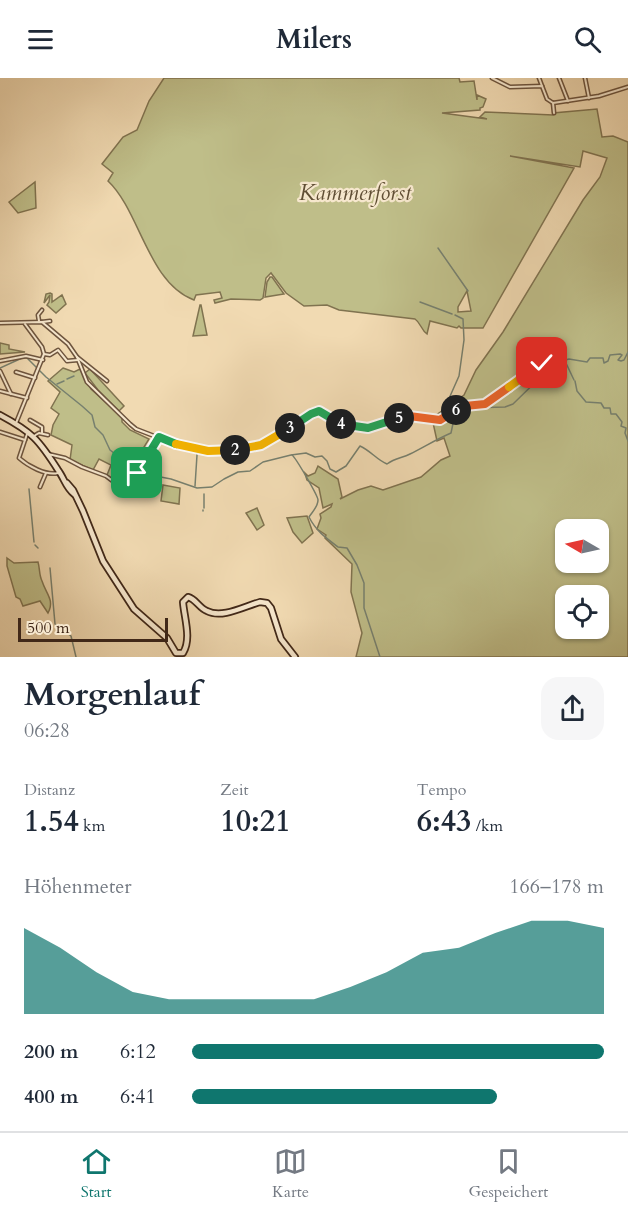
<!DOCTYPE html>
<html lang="de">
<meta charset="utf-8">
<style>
body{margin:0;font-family:Cardo,serif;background:#f6f6f7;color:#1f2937;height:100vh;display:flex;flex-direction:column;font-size:22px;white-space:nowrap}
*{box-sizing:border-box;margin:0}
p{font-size:20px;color:#747a83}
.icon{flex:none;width:33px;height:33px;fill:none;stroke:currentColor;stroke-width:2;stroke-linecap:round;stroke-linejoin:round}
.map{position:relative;height:579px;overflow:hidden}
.panel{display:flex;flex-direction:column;background:#fff;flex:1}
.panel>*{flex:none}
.needle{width:39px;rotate:279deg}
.tools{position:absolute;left:555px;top:441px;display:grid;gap:12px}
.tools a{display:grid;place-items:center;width:54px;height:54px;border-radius:12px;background:#fff;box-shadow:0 2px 4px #0004;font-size:30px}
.scale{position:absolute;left:18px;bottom:15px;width:150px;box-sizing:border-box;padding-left:6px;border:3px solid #412818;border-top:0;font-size:16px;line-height:21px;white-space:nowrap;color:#412818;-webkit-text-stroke:4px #f6e7cd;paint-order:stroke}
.pin{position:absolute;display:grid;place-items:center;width:51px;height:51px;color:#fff;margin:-26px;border-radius:12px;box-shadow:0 3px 9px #0006}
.km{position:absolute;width:30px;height:30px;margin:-15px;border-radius:50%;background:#222;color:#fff;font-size:16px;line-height:30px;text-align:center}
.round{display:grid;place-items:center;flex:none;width:63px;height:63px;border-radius:18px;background:#f6f6f7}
.headline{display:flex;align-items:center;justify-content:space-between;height:102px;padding:0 24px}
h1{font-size:33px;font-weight:700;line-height:45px}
.metrics{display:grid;grid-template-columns:repeat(3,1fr);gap:9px;height:102px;padding:6px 24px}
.metrics div{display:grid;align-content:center}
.metrics b{font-size:30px;font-weight:700}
.metrics small{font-size:16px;font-weight:400}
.metrics p{font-size:16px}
.chart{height:168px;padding:12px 24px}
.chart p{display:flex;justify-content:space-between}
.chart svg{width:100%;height:108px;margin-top:6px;fill:#0f766e;opacity:.7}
ul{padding:0 24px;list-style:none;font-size:20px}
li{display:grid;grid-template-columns:96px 72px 1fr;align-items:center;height:45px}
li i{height:15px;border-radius:8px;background:#0f766e}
header{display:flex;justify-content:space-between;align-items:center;height:78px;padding:0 24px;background:#fff;font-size:27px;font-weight:700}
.tab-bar{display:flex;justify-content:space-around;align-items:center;height:84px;border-top:2px solid #e0e1e3;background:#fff;font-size:16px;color:#747a83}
.tab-bar a{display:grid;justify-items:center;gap:3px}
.tab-bar .current{color:#0f766e}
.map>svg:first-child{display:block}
</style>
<header><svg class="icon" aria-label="menu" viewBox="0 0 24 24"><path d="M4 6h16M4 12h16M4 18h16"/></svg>Milers<svg class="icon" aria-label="search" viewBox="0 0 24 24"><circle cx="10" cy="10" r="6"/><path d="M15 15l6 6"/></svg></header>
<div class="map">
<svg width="628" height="579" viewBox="0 0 628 579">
<rect width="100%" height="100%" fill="#f1dab2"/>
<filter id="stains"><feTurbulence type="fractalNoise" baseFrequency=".00333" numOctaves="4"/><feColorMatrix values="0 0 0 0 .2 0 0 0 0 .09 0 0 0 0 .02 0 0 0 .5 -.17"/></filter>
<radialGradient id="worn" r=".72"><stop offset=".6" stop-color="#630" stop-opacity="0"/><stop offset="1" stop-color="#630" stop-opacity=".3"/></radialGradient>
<!-- green -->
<g fill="#bfbe89" stroke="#807350" stroke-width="1.5" fill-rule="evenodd">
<path d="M164,0h295l1,4 14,-1 3,19v-5l9,4 -3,8 -3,1v2l-38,3 45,6 -7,-2 5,-5 68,3v-2l44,-4 5,28 11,-1 15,6v515h-272l6,-24 -11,-41 1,-28 -27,-26 1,-3 -9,-6 4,-11 -1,-4 11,-7 1,-3 -9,4 -4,-20 -12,-8 -2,-7 3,3 7,-3 3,-7 20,13 4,18 -2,2 18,-9 13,-4 12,4 38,-13 20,-17 9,-4 -6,-18 -7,3 -5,-23 32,-23 12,-25 27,-38 80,-132 17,-23 7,-19 -24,-7 -3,16 -70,-11 64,12 -91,160h-22l-2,-2 -2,2 -27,-7 -3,13c-6,-4 -6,-11 -12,-15l-76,-9 -12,-5 -23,1 -18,-13 -15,-20 -5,5 -3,20 -3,2 -29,-1 -16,4 -1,-3 8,-2 -2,-6 -24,3 -2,5c-46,-17 -54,-89 -86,-119l5,-8 -11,-9 21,-27 14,-7 12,-29zM467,213l4,20 -13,1v-5zM566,452h32v32h-32zM566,518h32v32h-32z"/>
<path d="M35,104l1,26 -18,5 -9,-11z"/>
<path d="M270,199h2l12,17 -19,3 2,-15z"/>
<path d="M50,215l2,1v8l10,-7 4,9 -10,9 -9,-8 2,-3 1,-7 -6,8 2,-9z"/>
<path d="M200,227h1l6,30 -14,1z"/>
<path d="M0,265l9,2v4l16,3 -25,2z"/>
<path d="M63,290l11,4 6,-3 11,20 31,28v5l8,8 19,9 -5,8 5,3c-6,10 -15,36 -29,34 -5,-1 -10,-6 -13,-9l4,-10 -12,-6 -6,11 -23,-10 2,-15 -21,-10 2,-10 6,-11 -8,-6 9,-16 -12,-11z"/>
<path d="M90,291l34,37 -5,5 -21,-21 -13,-17z"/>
<path d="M163,407l17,3 -1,16 -18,-3z"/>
<path d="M257,430l7,17 -7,5 -11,-17z"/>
<path d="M307,438l6,17 -11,10 -9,-11 -6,-14z"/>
<path d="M7,480l7,5 24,-1c2,7 1,13 4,19 4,13 13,19 6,32l-8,-12 -17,5 -3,-7 -4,-2 -9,-31z"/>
</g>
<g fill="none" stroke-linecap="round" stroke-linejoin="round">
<!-- stream -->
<g stroke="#77806f" stroke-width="1.5">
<path d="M438,170l30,43"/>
<path d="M420,224l32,12"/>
<path d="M565,283l9,19"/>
<path d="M0,290l22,-10h5l19,19 36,29 10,9 3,12 8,8 7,15 26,20"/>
<path d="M67,301l7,-3"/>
<path d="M575,303l2,10 9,11 15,1 3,5h6l1,6h5l6,8 -1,4 5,2 -1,5 3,8"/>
<path d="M57,306l7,-3"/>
<path d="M447,325l12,-27 5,-36 -1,-21 -8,-4"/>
<path d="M467,330l38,-1 8,-3 42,-41 14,-4 18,3 3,-4h13l1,5 4,-2 2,-6 10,-1 2,1 -4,5 3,1 3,-1 4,-8"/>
<path d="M446,332l7,9"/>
<path d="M292,377c4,3 26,41 26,45 0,7 -6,12 -9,17 7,14 17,21 29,30l9,1 10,17 7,18v25l16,49"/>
<path d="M140,395l31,6 26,9 15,-1 12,-8 14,-7 12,-1 13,-9 28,-7 15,-2 9,4 7,-1 5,5 3,8 6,3 10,-6 14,-20c11,5 17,14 27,18 8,-6 15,-6 23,-10 14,-7 27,-15 41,-21l4,-19 7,-5"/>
<path d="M195,408l2,-31 -1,-4"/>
<path d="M29,411l5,53"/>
<path d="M204,430v-14"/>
<path d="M203,433v-1"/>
<path d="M35,467l3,3"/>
<path d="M50,490l5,56 16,12 5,21"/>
</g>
<!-- minor casing -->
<g stroke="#6d543e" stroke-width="5">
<g id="minor">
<path d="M492,0l18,9 32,-1 5,13 6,4"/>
<path d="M539,0l3,8"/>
<path d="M559,0l9,23"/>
<path d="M585,0l4,20"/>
<path d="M553,25l46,-7 29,-9"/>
<path d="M553,25l1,10"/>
<path d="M39,243l-1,-6 4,-5"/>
<path d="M42,244l8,-1"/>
<path d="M0,245l42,-1 26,22 9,13 10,25 43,42 6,5 44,17 35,5 38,-4 18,-7 40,-26 8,-3 20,13 20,4 18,-2 27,-9 36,3 19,-12 28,-5 57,-41 12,-5"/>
<path d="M44,276l6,1 8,-5 9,11 11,-1"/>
<path d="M77,279l30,24"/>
<path d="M0,283l26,-5 17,4"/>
<path d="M0,293l11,23"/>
<path d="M16,294l19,6"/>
<path d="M0,313l27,7"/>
<path d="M30,342l12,7v6"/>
<path d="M16,345l28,-69 -2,-7 -17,-23"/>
<path d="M0,354l25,8"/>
<path d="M27,356l-8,24c9,8 27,18 39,15"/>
<path d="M34,358l5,-3 9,2"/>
<path d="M48,376l17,4 17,9 24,9 12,9h5l9,-4 27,-44"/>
<path d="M40,409l6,-14"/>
</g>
</g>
<!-- secondary casing -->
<g stroke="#412818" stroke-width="8">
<g id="secondary">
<path d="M0,337c32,17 39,25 58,55 6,8 8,18 16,24"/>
<path d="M67,405l6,7 10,21 20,50 31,48 33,29 9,15h7c9,-14 1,-36 0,-51l5,-5c8,2 11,11 19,14 15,8 38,-5 53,-9l7,1 4,5 10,31 14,18"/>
</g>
</g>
<!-- minor -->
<use href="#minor" stroke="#f6e7cd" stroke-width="2"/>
<!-- secondary -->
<use href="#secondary" stroke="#f6e7cd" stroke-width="4.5"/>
</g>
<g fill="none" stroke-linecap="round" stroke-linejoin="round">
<!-- split-1 casing -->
<g stroke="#fff" stroke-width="12">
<path id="split-1" d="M137,395l22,-36 17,7"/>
</g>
<!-- split-2 casing -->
<g stroke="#fff" stroke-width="12">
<path id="split-2" d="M176,366l32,7 27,-1"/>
</g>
<!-- split-3 casing -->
<g stroke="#fff" stroke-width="12">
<path id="split-3" d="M235,372l26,-5 29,-17"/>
</g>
<!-- split-4 casing -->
<g stroke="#fff" stroke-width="12">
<path id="split-4" d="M290,350l21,-14 8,-3 22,13"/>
</g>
<!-- split-5 casing -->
<g stroke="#fff" stroke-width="12">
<path id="split-5" d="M341,346l27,4 31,-10"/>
</g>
<!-- split-6 casing -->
<g stroke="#fff" stroke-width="12">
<path id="split-6" d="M399,340l10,-2 31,4 16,-10"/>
</g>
<!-- split-7 casing -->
<g stroke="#fff" stroke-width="12">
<path id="split-7" d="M456,332l9,-4 20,-2 24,-17"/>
</g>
<!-- split-8 casing -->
<g stroke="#fff" stroke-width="12">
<path id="split-8" d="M509,309l33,-24"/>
</g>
<!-- split-1 -->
<use href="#split-1" stroke="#22a559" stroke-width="8"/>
<!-- split-2 -->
<use href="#split-2" stroke="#f5b400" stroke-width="8"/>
<!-- split-3 -->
<use href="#split-3" stroke="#f5b400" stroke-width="8"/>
<!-- split-4 -->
<use href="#split-4" stroke="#22a559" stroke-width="8"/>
<!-- split-5 -->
<use href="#split-5" stroke="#22a559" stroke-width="8"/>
<!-- split-6 -->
<use href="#split-6" stroke="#f0652b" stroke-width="8"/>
<!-- split-7 -->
<use href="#split-7" stroke="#f0652b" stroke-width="8"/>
<!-- split-8 -->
<use href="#split-8" stroke="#f5b400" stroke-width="8"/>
</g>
<g text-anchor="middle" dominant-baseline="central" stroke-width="4.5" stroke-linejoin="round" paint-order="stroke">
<!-- park labels -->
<g font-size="22" font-style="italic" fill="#604e34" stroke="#f6e7cd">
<text x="355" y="115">Kammerforst</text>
</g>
</g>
<rect width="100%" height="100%" filter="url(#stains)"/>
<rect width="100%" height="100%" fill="url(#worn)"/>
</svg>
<div class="tools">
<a><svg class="needle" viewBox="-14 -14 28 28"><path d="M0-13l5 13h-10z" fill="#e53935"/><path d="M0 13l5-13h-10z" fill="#747a83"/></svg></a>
<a><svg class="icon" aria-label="locate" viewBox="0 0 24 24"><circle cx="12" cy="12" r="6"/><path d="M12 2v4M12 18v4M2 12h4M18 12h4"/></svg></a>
</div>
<div class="scale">500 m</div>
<div class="pin" style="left:137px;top:395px;background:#1e9e55"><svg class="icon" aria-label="arrive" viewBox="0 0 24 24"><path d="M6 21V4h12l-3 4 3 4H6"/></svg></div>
<div class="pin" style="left:542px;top:285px;background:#d93025"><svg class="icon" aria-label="check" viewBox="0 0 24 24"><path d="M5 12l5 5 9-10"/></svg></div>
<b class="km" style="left:235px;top:372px">2</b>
<b class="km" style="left:290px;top:350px">3</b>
<b class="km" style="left:341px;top:346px">4</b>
<b class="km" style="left:399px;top:340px">5</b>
<b class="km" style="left:456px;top:332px">6</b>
</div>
<section class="panel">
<div class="headline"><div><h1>Morgenlauf</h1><p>06:28</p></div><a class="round"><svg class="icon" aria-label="share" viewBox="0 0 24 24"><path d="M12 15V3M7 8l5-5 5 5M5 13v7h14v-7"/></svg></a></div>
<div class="metrics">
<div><p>Distanz</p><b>1.54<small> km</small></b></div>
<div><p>Zeit</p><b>10:21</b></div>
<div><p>Tempo</p><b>6:43<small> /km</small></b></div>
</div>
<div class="chart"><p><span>Höhenmeter</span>166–178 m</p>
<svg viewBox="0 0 160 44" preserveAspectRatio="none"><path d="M0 44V9L10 17L20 27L30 35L40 38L50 38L60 38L70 38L80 38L90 33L100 27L110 19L120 17L130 11L140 6L150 6L160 9V44z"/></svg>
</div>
<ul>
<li><b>200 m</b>6:12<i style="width:100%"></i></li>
<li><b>400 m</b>6:41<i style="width:74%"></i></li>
</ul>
</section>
<nav class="tab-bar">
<a class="current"><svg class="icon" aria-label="home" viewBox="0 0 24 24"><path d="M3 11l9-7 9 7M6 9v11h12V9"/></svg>Start</a>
<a><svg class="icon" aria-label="map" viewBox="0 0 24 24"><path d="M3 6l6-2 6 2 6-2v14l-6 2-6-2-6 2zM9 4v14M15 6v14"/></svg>Karte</a>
<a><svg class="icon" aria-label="saved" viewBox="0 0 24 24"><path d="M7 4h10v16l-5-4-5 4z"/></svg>Gespeichert</a>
</nav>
